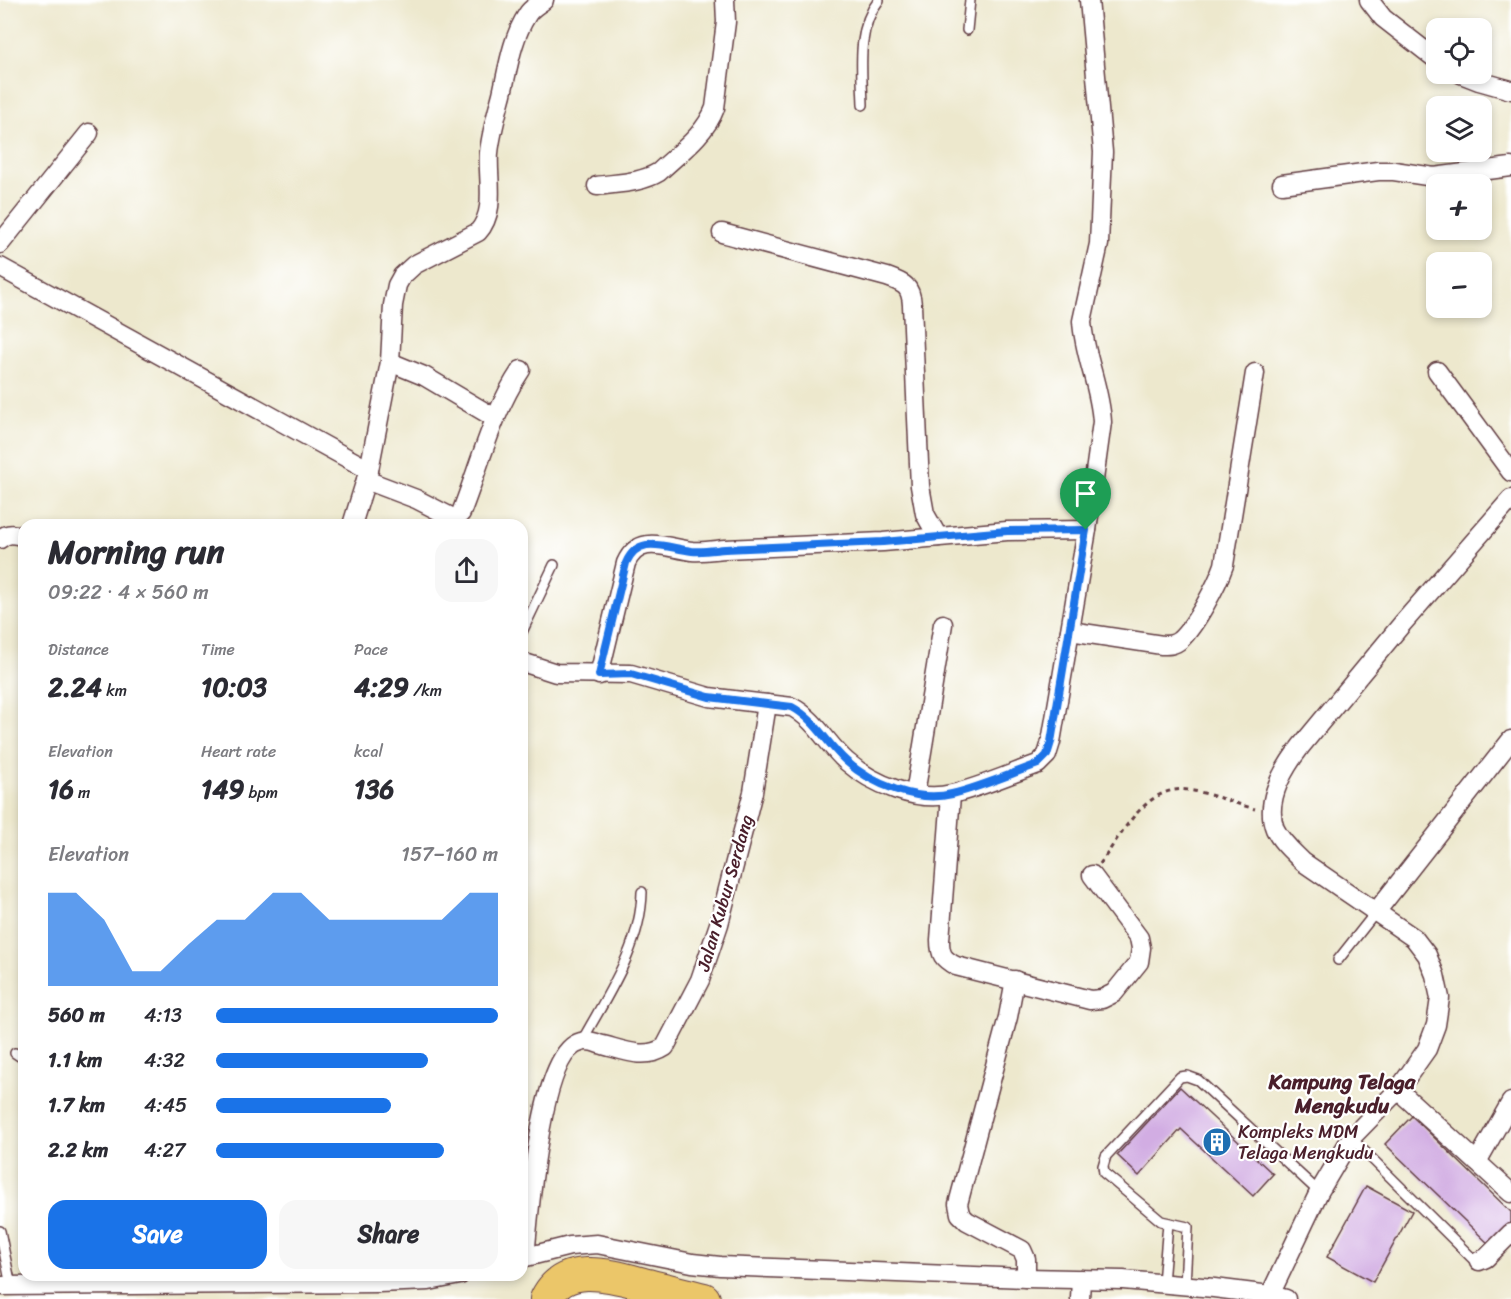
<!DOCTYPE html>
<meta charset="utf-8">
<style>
body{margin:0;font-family:Sriracha,sans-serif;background:#f7f7f7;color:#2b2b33;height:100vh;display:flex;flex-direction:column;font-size:22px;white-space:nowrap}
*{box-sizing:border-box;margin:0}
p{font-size:20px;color:#7c7c81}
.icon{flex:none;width:33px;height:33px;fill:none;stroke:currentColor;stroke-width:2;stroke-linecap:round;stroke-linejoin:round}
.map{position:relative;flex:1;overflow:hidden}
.drawer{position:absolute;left:18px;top:519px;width:510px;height:762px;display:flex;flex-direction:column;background:#fff;border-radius:18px;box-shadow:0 3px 9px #0003}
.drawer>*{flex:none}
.tools{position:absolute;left:1426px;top:18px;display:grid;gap:12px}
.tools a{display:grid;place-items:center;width:66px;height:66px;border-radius:12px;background:#fff;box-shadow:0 3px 9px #0003;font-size:30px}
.pin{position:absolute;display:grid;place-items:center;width:51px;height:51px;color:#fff;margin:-62px -26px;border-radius:50% 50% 50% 0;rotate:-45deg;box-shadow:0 0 6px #0007}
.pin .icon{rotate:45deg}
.round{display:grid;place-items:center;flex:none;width:63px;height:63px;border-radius:18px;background:#f7f7f7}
.head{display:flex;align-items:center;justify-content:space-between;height:102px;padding:0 30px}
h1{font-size:33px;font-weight:800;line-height:45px}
.metrics{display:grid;grid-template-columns:repeat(3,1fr);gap:9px;height:102px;padding:6px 30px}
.metrics div{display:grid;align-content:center}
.metrics b{font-size:26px;font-weight:800}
.metrics small{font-size:16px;font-weight:400}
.metrics p{font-size:16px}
.chart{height:168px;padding:12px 30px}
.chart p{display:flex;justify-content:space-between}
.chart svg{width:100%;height:108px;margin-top:6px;fill:#1a73e8;opacity:.7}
.cta{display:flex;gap:12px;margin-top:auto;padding:12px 30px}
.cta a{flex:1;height:69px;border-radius:18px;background:#1a73e8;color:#fff;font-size:24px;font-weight:800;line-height:69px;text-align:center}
.cta a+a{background:#f7f7f7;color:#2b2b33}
ul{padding:0 30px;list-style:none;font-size:20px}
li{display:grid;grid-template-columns:96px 72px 1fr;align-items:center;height:45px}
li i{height:15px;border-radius:8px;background:#1a73e8}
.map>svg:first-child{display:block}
</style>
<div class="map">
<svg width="1511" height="1299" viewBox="0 0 1511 1299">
<rect width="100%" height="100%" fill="#fff"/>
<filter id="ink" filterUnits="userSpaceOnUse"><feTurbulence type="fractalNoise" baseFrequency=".0167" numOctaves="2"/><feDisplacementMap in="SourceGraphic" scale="12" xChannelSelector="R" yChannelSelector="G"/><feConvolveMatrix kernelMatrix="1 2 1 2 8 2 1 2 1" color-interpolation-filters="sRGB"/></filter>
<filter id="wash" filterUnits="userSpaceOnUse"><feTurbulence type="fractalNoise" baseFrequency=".008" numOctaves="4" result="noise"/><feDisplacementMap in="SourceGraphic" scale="24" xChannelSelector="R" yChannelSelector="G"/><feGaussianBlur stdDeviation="1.35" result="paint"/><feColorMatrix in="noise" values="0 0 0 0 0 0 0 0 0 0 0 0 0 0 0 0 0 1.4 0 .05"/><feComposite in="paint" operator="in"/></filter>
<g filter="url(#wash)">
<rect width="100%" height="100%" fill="#ede8cd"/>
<g id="blocks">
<!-- building -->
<g fill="#d2ade3">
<path d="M1180,1087l93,87 -20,22 -72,-67 -42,47 -22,-21z"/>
<path d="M1412,1116l99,96v15l-19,20 -107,-103z"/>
<path d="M1366,1186l46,25 -39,71 -46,-25z"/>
</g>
</g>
</g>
<g filter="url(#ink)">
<use href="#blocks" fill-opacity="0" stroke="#623d43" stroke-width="1.5"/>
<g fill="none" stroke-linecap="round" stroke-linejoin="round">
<!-- service casing -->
<g stroke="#623d43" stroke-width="12">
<g id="service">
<path d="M967,30l3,-30"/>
<path d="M863,105c-1,-35 -7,-76 16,-105"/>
<path d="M522,632l32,-67"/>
<path d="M1338,960l38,-48"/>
<path d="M582,1041c25,-46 59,-94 60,-149"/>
<path d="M15,1053l9,6"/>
<path d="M1351,1138l122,121 6,2"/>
<path d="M0,1231l11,55"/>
<path d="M1163,1283l5,-60"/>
<path d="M1185,1285l3,-58 -27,-6 -57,-48 -1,-7 3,-10 74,-79 7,-1 11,4 121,112"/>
</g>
</g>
<!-- minor casing -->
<g stroke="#623d43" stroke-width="21">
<g id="minor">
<path d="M1369,0l14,18 54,42"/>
<path d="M1461,74l18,7 32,9"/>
<path d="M1282,184l96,-13h16l40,6 77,-10"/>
<path d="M597,186c21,-3 44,-3 62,-14 20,-19 46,-37 56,-64l11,-86 -1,-22"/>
<path d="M722,233l165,44c17,6 24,9 25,28l8,181 5,28 13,23"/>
<path d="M0,244l89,-111"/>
<path d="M0,267l369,203"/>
<path d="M390,362l34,14 71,42"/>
<path d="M1437,371l74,101"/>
<path d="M366,480l50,19 39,20 6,-6c19,-48 31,-100 60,-143"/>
<path d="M352,525l17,-55 21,-108 3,-57 4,-20 5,-9 12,-11 64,-33c19,-21 9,-53 11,-79 2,-20 8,-40 13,-59 6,-26 10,-56 25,-79 4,-7 11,-10 17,-15"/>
<path d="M0,539c8,-7 15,-5 24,-2"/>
<path d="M1070,631l92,14c7,0 12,0 18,-5 16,-15 37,-55 44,-75l31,-192"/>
<path d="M522,662l34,11 75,1 78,23 83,10c23,12 35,37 54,54 26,23 72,42 106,33 29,-7 58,-20 86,-30l9,-9 4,-13 36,-212 15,-108c-2,-36 -18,-66 -20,-101l17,-77 4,-92 -14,-152"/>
<path d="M599,675l27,-112c13,-30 41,-15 66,-12 11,1 22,-1 33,-2l158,-7 124,-11 80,-1"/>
<path d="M915,794l28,-170"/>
<path d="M951,795l-11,145c0,15 3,19 16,26l134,34 12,-1 12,-6 25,-31 2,-14 -2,-10 -47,-63"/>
<path d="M1376,912l135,-172"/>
<path d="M1015,980l-7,37 -50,187 2,10 7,7 55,29 4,9v19"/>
<path d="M1398,1090l113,103"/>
<path d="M1477,1162l34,-60"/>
<path d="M525,1257c4,-39 14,-205 56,-215 5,-2 13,0 18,2 22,5 45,17 66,3l35,-67 19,-56 34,-132 14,-88"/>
<path d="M522,1258l48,-12 27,-2 95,19 28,3 306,12 97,2 91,8 56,7 16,4"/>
<path d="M1479,1261l7,-3 25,-25"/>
<path d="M0,1286l378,-3 51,-2 31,-6"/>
<path d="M1270,1295l49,-103 32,-54 47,-48 29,-41 9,-24 4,-27 -5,-23 -8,-20 -13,-17 -111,-76c-10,-10 -22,-20 -28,-33 -11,-28 9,-61 26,-83l101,-122 109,-125"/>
<path d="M1080,1299l1,-20"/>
</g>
</g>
<!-- trunk casing -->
<g stroke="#623d43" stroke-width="34">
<path id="trunk" d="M546,1299c19,-40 70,-22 102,-14 19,5 37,9 56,14"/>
</g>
<!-- path -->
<path stroke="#623d43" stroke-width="3" stroke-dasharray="4.5 4.5" stroke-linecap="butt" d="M1100,864c21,-29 46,-80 88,-74 22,3 45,13 67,19"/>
<!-- service -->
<use href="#service" stroke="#fff" stroke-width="9"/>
<!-- minor -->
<use href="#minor" stroke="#fff" stroke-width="18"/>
<!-- trunk -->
<use href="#trunk" stroke="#ebc669" stroke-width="32"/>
</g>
</g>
<g fill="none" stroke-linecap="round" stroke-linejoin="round" filter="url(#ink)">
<!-- route casing -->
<g stroke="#fff" stroke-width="12">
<path id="route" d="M1086,530l-35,212 -4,13 -9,9c-28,10 -57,23 -86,30 -34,9 -81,-10 -106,-33 -19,-17 -31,-42 -54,-54l-83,-10 -78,-23 -32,1 27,-112c13,-30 40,-15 66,-12 11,1 22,-1 33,-2l158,-7 124,-11z"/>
</g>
<!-- route -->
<use href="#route" stroke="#1a73e8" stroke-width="8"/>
</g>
<!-- icons -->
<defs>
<g id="building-disc" transform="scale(1.5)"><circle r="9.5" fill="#1f6fb2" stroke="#fff"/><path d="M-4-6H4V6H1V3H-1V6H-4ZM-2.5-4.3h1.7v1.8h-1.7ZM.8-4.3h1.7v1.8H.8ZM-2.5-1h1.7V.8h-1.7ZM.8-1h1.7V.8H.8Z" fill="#fff"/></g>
</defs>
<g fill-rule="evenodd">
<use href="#building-disc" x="1217" y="1142"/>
</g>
<g text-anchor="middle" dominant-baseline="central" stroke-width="4.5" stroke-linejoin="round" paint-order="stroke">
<!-- street labels -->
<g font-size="18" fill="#4a1f2b" stroke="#fff">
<text transform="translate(725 893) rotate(-74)">Jalan Kubur Serdang</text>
</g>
<!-- poi labels -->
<g font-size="18" fill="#4a1f2b" stroke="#fff" text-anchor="start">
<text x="1238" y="1132">Kompleks MDM<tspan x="1238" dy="21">Telaga Mengkudu</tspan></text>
</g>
<!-- quarter labels -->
<g font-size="21" font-weight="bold" fill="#4a1f2b" stroke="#fff">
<text x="1342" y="1082">Kampung Telaga<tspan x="1342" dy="24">Mengkudu</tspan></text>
</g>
</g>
</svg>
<div class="tools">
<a><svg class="icon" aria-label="locate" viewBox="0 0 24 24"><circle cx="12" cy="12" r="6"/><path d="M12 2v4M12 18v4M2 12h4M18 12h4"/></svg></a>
<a><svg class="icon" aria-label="layers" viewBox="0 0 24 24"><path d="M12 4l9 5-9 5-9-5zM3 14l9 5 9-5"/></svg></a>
<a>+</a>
<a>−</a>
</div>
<div class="pin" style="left:1086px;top:530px;background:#1e9e55"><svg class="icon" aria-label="arrive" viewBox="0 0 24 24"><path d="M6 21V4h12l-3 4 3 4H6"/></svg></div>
<section class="drawer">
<div class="head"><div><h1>Morning run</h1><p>09:22 · 4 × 560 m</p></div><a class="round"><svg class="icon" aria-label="share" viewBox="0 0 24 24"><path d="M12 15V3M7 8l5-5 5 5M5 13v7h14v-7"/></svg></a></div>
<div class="metrics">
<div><p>Distance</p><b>2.24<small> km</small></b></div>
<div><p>Time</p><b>10:03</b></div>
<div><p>Pace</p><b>4:29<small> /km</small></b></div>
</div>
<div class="metrics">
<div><p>Elevation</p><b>16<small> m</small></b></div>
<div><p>Heart rate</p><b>149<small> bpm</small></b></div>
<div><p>kcal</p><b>136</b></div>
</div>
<div class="chart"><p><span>Elevation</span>157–160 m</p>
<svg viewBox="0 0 160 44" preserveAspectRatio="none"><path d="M0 44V6L10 6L20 17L30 38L40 38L50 27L60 17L70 17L80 6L90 6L100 17L110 17L120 17L130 17L140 17L150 6L160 6V44z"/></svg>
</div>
<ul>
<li><b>560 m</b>4:13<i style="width:100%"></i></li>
<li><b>1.1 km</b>4:32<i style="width:75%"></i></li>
<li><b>1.7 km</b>4:45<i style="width:62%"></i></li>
<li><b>2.2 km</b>4:27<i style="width:81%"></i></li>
</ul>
<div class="cta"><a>Save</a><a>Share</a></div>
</section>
</div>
